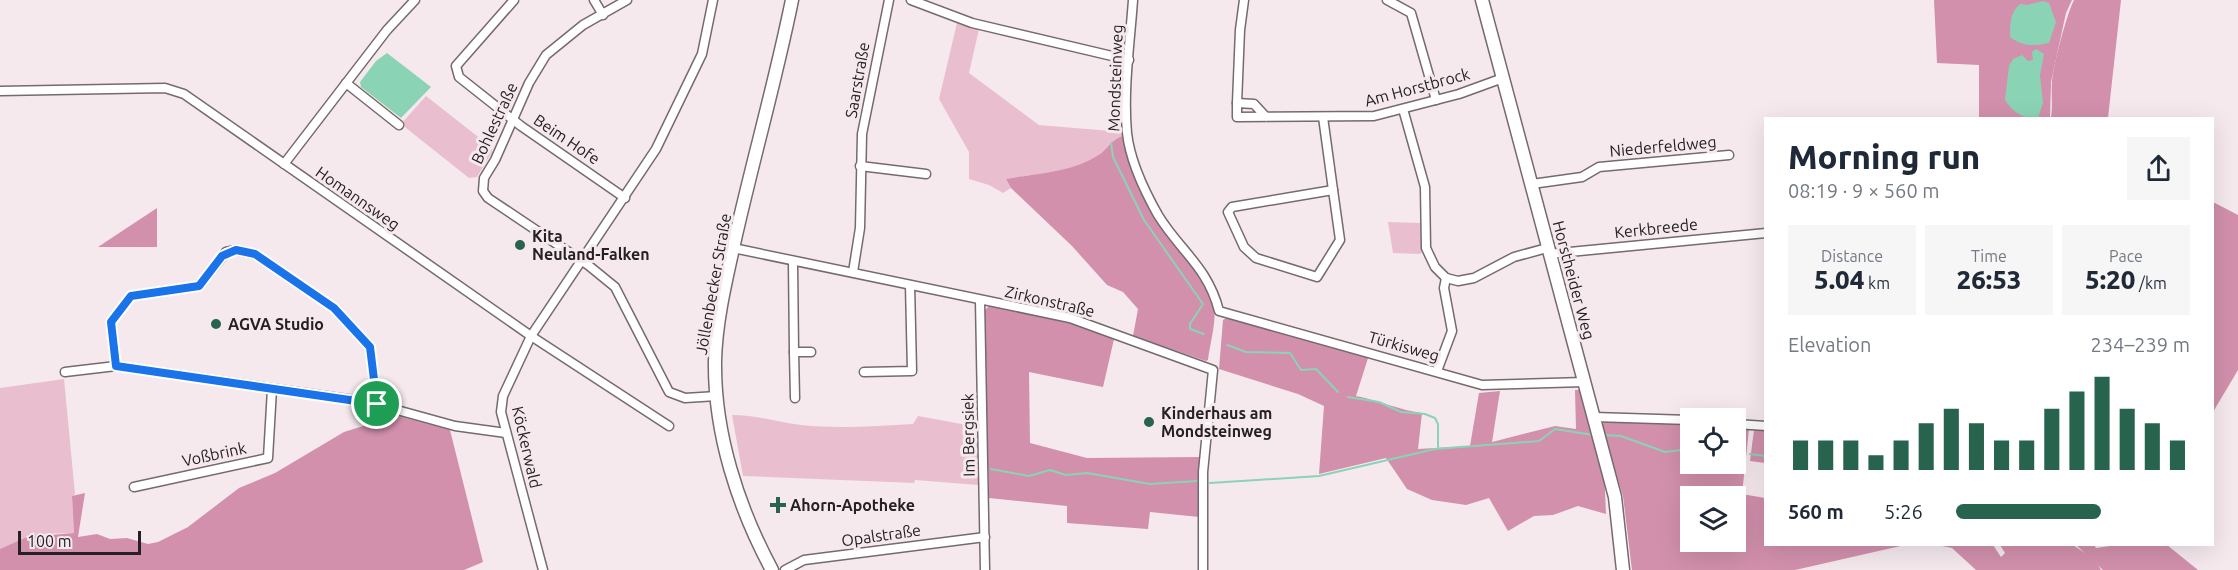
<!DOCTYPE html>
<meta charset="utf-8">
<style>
body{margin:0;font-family:Ubuntu,sans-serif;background:#f6f6f7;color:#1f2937;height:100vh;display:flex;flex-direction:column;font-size:22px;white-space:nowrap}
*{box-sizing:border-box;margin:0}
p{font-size:20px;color:#747a83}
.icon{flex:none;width:33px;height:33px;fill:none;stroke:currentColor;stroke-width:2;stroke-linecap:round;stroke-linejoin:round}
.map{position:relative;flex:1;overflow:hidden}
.details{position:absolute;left:1764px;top:117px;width:450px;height:429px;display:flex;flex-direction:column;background:#fff;border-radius:0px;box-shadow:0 6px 24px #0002}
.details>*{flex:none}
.controls{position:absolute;left:1680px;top:408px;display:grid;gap:12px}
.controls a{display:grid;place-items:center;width:66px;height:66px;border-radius:0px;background:#fff;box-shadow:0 6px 24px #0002;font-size:30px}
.scale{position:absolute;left:18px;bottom:15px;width:123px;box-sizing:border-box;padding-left:6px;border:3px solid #252123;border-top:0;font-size:16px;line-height:21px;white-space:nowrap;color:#252123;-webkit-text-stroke:4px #f5e9ee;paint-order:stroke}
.pin{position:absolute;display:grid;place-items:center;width:51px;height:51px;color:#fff;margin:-26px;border:3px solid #fff;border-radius:50%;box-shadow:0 2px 6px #0007}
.round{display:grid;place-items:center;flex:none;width:63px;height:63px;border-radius:0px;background:#f6f6f7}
.summary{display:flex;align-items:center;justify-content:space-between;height:102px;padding:0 24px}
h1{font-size:33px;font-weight:800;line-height:45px}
.stats{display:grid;grid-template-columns:repeat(3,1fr);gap:9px;height:102px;padding:6px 24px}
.stats div{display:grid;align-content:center;border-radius:0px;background:#f6f6f7;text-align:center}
.stats b{font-size:26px;font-weight:800}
.stats small{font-size:16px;font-weight:400}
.stats p{font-size:16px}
.chart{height:168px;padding:12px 24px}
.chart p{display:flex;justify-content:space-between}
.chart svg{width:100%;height:108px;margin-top:6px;stroke:#27634d;stroke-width:6}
ul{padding:0 24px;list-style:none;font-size:20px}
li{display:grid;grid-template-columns:96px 72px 1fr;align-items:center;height:45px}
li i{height:15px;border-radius:8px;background:#27634d}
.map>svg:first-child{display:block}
</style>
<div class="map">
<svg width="2238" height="570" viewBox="0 0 2238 570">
<rect width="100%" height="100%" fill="#f5e9ee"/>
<!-- green -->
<g fill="#e9bfcf">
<path d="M957,23l22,6 -10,44 70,52 84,7 -1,4c-15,7 -14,14 -24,20 -25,16 -63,18 -92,23l5,9 -8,5 -14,-8 -20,-6v-27l-30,-53z"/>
<path d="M426,96l65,51 1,5 -15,25 -8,1 -68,-54z"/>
<path d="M1388,222l34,1 1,28 -3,3 -27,-1z"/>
<path d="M64,379l11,115 -3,3 2,36 -33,1 -41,15v-161z"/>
<path d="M732,415c24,0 45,7 69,10 37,4 75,1 112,-1l5,-8 60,11v58l-63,-5 -1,3 -171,-7z"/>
</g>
<!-- forest -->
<g fill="#d290ac" fill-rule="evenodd">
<path d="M1934,0h138l-6,13 -15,69 -1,36h-71v-53l-42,-2z"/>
<path d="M2074,0h47l-13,118h-57c2,-12 0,-24 1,-37 2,-18 14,-65 22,-81z"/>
<path d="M1122,136c10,27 18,57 33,81 18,29 49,50 58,83 5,18 -3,42 -5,60l-2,1 -73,-25 5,-27 -15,-17 -16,-7 -35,-39 -61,-58 -5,-9c28,-5 66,-7 91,-23 11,-6 10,-13 25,-20z"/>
<path d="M2213,202l25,13v155l-25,42z"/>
<path d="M157,208v39h-59z"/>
<path d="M989,306l87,18 38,15 -11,48 -74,-15 1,71 57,15 113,-1 -1,60 -49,-5 -2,17 -81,-6v-17l-78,-8 -5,-187z"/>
<path d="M1228,317l141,38 -13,41c22,4 43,14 66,17l-4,36 52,-3 9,-53 21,-2 -8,51 63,-16 21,3 -1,-39h7l22,79 2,45 -28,-8 -25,9 -19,1 -26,15 -19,-33 -23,7 -34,-5 -25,-11 -21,-31 -67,16 5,-68 -26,-12 -79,-25 4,-49z"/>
<path d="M387,413l63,17 33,132 -19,8h-464v-21l27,-12 47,-4 -2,-37 13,-3 -7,44 19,-3 13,5 17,-1 21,6 10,-2 30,-15 51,-39 36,-15 69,-41 29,-9z"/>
<path d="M1608,418l82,6v40h46v-36l13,1 -7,65 23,4 1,46 139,1 -110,25h-163l-9,-74 -21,-67 2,-9zM1690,496h46v46h-46z"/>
<path d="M1754,430l11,1v32l-15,-2z"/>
<path d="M1937,545h56l8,12 4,-4 -5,-8h73l22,15 6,10h-125l-24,-22z"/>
<path d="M2076,545h18l2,3 21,-3h50l31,25h-95z"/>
</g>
<!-- water -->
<g fill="#8ad4b5">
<path d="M2043,1l6,2 7,19 -7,21c-15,3 -26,4 -39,-6 0,-13 0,-25 10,-33l7,1z"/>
<path d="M2036,49l8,5 -4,21 3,28 -5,15c-16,1 -25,-6 -33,-18l4,-34 4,-7 9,-4 6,6 5,-1 -1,-8z"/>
<path d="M387,53l44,34 -30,31 -40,-31 -1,-5 16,-21z"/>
</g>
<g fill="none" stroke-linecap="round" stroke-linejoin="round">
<!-- stream -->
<g stroke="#8ad4b5" stroke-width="2">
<path d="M1111,143l2,14 31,63 59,84 -13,20v5l14,5"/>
<path d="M1227,345l19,7 44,1 11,17 15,-1 22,23"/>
<path d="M1348,397l31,5 22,10 24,2 10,4 3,6v23"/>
<path d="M1603,435l18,1 44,16 25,-3"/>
<path d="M1736,452l9,1"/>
<path d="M1750,454l16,2"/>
<path d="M991,469l38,7 21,-6 16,5 21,-2 63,11 47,-3"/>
<path d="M1210,483l109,-7 116,-27 104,-8 16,-12 38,6"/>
</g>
<!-- street casing -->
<g stroke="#756a6e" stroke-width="11">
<g id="street">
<path d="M514,0l-58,66 3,11 62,49 104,72"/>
<path d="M594,0l9,15"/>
<path d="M627,0l-44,25 -37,30 -17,28 -34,77 -11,18 -1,13 5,7 100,67 27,22 54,105 16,6 32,-2"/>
<path d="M911,0l61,23 157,37"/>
<path d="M1133,0c-3,43 -10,90 -6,133 3,27 18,59 31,82 22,36 50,52 61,96l263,74 102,-3"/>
<path d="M1387,0l24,13 25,87"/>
<path d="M346,83l53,42"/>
<path d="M0,91l165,-3 19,6 347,242 138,90"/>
<path d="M1237,103l3,-73 4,-30"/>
<path d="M1403,109l22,78 1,61 9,19 11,11 12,3 16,-3 40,-21 33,-9"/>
<path d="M1266,117l-12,-13 -17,-1v14l137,-1 85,-22 44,-16"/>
<path d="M1323,117l10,73"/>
<path d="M284,164l103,-134 28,-30"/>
<path d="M860,166l66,8"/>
<path d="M1532,184l50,-7 17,-10 130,-12"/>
<path d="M1333,190l7,50 -23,37 -61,-19 -12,-11 -16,-35 4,-5z"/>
<path d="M733,248l337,70 143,52 -10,102v98"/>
<path d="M1549,254l217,-21"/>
<path d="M793,262l1,90"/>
<path d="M853,272l7,-44 2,-94 27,-134"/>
<path d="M980,300l5,270"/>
<path d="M116,366l-5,-44 20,-26 68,-10 27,-34 10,-2 19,4 79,54 36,39 7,57"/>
<path d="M1437,371l15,-40 -8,-43 2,-10"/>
<path d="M65,372l51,-6 252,36 87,24 51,7"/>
<path d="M864,372l48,-1 -2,-86"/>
<path d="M795,398l-1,-46h17"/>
<path d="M1594,417l96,3"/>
<path d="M1736,424l30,2"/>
<path d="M134,487l134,-29 4,-69"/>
<path d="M543,570l-42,-158 2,-16 28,-60 125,-187 46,-95 11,-54"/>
<path d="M785,570l19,-10 181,-23"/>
</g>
</g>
<!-- secondary casing -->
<g stroke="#756a6e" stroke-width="15">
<g id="secondary">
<path d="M1482,0l133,497 8,73"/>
<path d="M772,570c-34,-63 -58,-137 -57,-209 1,-42 12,-85 21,-126 18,-79 40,-156 56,-235"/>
</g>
</g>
<!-- street -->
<use href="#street" stroke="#fff" stroke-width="8"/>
<!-- secondary -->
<use href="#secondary" stroke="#fff" stroke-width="12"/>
</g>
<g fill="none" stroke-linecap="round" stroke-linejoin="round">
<!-- route casing -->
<g stroke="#fff" stroke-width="12">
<path id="route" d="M236,250l19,4 79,54 36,39 7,57 -261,-38 -5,-44 20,-26 68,-10 23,-30z"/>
</g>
<!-- route -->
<use href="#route" stroke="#1a73e8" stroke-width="8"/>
</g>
<!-- markers -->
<g fill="#27634d" stroke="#f5e9ee" stroke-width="2">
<circle cx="520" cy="245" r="6"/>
<circle cx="216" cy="324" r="6"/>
<circle cx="1149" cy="422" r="6"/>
<path d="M775 496h6v6h6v6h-6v6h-6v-6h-6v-6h6z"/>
</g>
<g text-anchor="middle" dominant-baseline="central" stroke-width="6" stroke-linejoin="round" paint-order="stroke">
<!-- street labels -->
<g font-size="16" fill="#252123" stroke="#f5e9ee">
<text transform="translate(1115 78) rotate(-88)">Mondsteinweg</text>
<text transform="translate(857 80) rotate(-80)">Saarstraße</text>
<text transform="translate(1417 87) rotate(-15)">Am Horstbrock</text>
<text transform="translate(494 123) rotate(-65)">Bohlestraße</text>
<text transform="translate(567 139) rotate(34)">Beim Hofe</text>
<text transform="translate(1663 146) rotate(-5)">Niederfeldweg</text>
<text transform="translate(358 198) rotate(35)">Homannsweg</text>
<text transform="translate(1656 228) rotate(-6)">Kerkbreede</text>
<text transform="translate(1574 280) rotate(75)">Horstheider Weg</text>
<text transform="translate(713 284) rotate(-80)">Jöllenbecker Straße</text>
<text transform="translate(1050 301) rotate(13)">Zirkonstraße</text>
<text transform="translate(1404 346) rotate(16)">Türkisweg</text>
<text transform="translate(968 435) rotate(-91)">Im Bergsiek</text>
<text transform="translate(527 447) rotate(77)">Köckerwald</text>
<text transform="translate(214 454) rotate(-12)">Voßbrink</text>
<text transform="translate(881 535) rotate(-8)">Opalstraße</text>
</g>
<!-- poi labels -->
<g font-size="16" font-weight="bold" fill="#252123" stroke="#f5e9ee" text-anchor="start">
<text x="532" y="236">Kita<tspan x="532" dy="18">Neuland-Falken</tspan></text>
<text x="228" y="324">AGVA Studio</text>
<text x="1161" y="413">Kinderhaus am<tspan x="1161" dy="18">Mondsteinweg</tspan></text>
<text x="790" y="505">Ahorn-Apotheke</text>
</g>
</g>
</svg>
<div class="controls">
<a><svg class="icon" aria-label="locate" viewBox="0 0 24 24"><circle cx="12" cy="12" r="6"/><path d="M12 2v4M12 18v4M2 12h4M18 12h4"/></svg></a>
<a><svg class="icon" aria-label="layers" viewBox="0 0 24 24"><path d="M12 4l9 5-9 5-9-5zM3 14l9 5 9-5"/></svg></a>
</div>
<div class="scale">100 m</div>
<div class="pin" style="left:377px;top:404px;background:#1e9e55"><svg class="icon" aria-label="arrive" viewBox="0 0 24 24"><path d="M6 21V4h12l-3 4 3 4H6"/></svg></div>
<section class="details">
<div class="summary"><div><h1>Morning run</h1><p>08:19 · 9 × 560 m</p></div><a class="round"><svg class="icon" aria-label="share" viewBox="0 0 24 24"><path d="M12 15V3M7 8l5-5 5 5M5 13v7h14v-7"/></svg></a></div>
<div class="stats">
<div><p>Distance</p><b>5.04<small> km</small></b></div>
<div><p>Time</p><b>26:53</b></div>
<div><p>Pace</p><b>5:20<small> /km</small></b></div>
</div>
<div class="chart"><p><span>Elevation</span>234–239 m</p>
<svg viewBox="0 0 160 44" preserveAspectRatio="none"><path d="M5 44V32M15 44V32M25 44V32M35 44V38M45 44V32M55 44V25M65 44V19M75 44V25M85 44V32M95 44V32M105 44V19M115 44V12M125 44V6M135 44V19M145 44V25M155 44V32"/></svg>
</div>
<ul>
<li><b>560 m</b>5:26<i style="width:62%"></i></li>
</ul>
</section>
</div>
